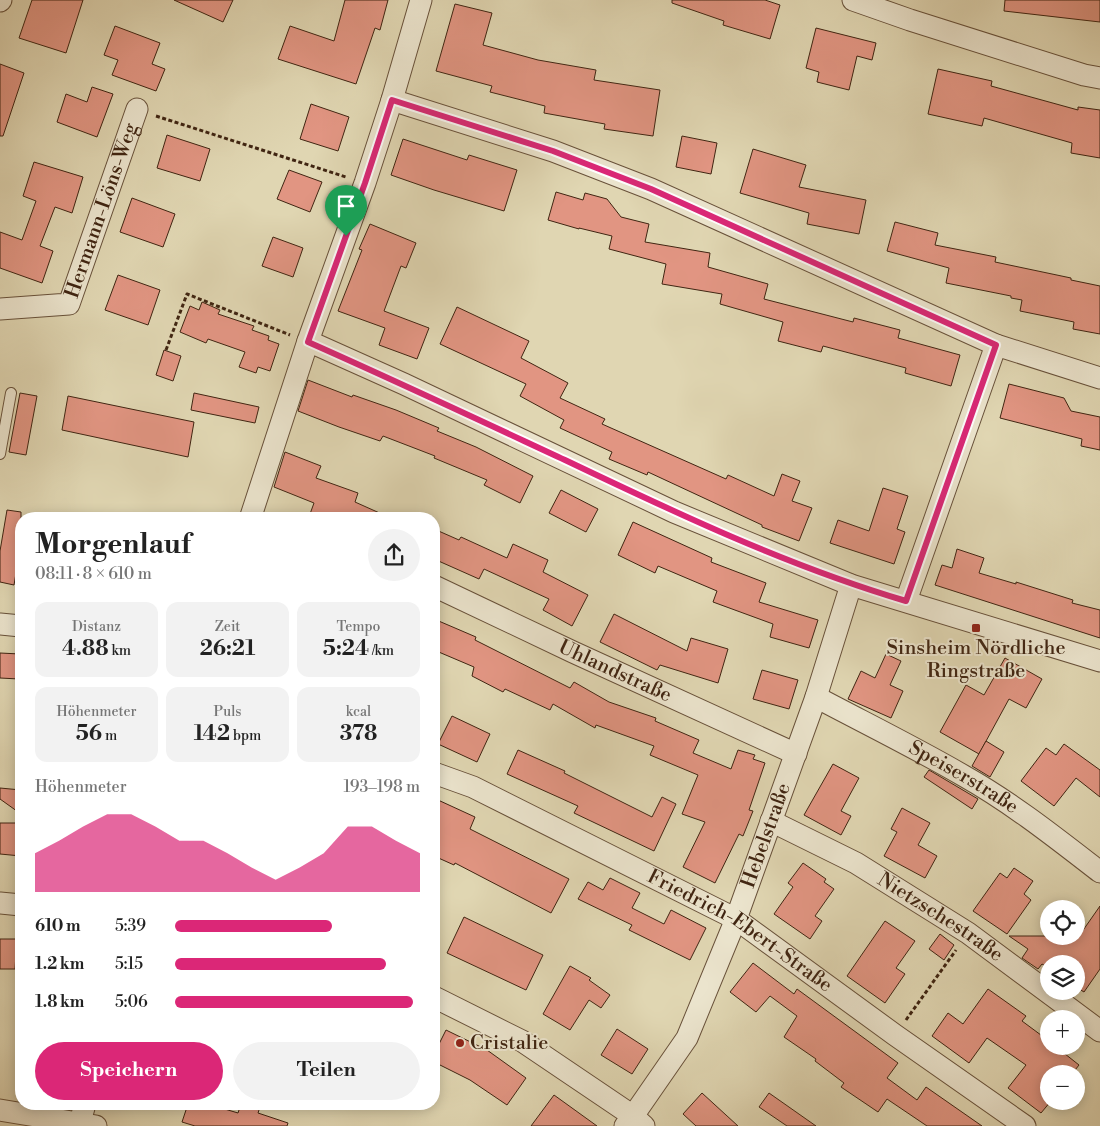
<!DOCTYPE html>
<html lang="de">
<meta charset="utf-8">
<style>
body{margin:0;font-family:"Libre Bodoni",serif;background:#f2f2f2;color:#222;height:100vh;display:flex;flex-direction:column;font-size:19px;white-space:nowrap}
*{box-sizing:border-box;margin:0}
p{font-size:16px;color:#767676}
.icon{flex:none;width:28px;height:28px;fill:none;stroke:currentColor;stroke-width:2;stroke-linecap:round;stroke-linejoin:round}
.map{position:relative;flex:1;overflow:hidden}
.sheet{position:absolute;left:15px;top:512px;width:425px;height:598px;display:flex;flex-direction:column;background:#fff;border-radius:20px;box-shadow:0 2px 12px #0003}
.sheet>*{flex:none}
.fabs{position:absolute;left:1040px;top:900px;display:grid;gap:10px}
.fabs a{display:grid;place-items:center;width:45px;height:45px;border-radius:50%;background:#fff;box-shadow:0 2px 12px #0003;font-size:25px}
.pin{position:absolute;display:grid;place-items:center;width:42px;height:42px;color:#fff;margin:-51px -21px;border-radius:50% 50% 50% 0;rotate:-45deg;box-shadow:0 0 5px #0007}
.pin .icon{rotate:45deg}
.round{display:grid;place-items:center;flex:none;width:52px;height:52px;border-radius:26px;background:#f2f2f2}
.overview{display:flex;align-items:center;justify-content:space-between;height:85px;padding:0 20px}
h1{font-size:28px;font-weight:800;line-height:38px}
.stats{display:grid;grid-template-columns:repeat(3,1fr);gap:8px;height:85px;padding:5px 20px}
.stats div{display:grid;align-content:center;border-radius:12px;background:#f2f2f2;text-align:center}
.stats b{font-size:21px;font-weight:800}
.stats small{font-size:14px;font-weight:400}
.stats p{font-size:14px}
.chart{height:140px;padding:10px 20px}
.chart p{display:flex;justify-content:space-between}
.chart svg{width:100%;height:90px;margin-top:5px;fill:#db2777;opacity:.7}
.action{display:flex;gap:10px;margin-top:auto;padding:10px 20px}
.action a{flex:1;height:58px;border-radius:30px;background:#db2777;color:#fff;font-size:20px;font-weight:800;line-height:58px;text-align:center}
.action a+a{background:#f2f2f2;color:#222}
ul{padding:0 20px;list-style:none;font-size:16px}
li{display:grid;grid-template-columns:80px 60px 1fr;align-items:center;height:38px}
li i{height:12px;border-radius:6px;background:#db2777}
.map>svg:first-child{display:block}
</style>
<div class="map">
<svg width="1100" height="1126" viewBox="0 0 1100 1126">
<rect width="100%" height="100%" fill="#e0d6b2"/>
<filter id="stains"><feTurbulence type="fractalNoise" baseFrequency=".004" numOctaves="4"/><feColorMatrix values="0 0 0 0 .2 0 0 0 0 .09 0 0 0 0 .02 0 0 0 .5 -.17"/></filter>
<radialGradient id="worn" r=".72"><stop offset=".6" stop-color="#630" stop-opacity="0"/><stop offset="1" stop-color="#630" stop-opacity=".3"/></radialGradient>
<!-- building -->
<g fill="#e19582" stroke="#402512">
<path d="M32,0h51l-17,53 -47,-15z"/>
<path d="M174,0h59l-10,22z"/>
<path d="M345,0h43l-8,30 -5,-2 -19,56 -78,-25 12,-33 44,15z"/>
<path d="M672,0h93l15,5 -10,34 -47,-14 1,-4 -52,-18z"/>
<path d="M1005,0h95v22l-96,-11z"/>
<path d="M455,4l37,9 -9,32 55,15 58,10 -2,10 66,10 -7,46 -49,-7 1,-5 -61,-11 1,-7 -55,-14 2,-6 -56,-15z"/>
<path d="M115,26l45,17 -8,21 13,5 -9,22 -44,-16 6,-15 -14,-5z"/>
<path d="M816,28l60,15 -4,17 -15,-4 -8,34 -32,-8 2,-10 -13,-4z"/>
<path d="M0,64l24,9 -21,63h-3z"/>
<path d="M938,69l54,12 -1,5 87,24v-3l22,3v48l-29,-5 1,-10 -88,-25 -2,8 -54,-12z"/>
<path d="M92,87l21,7 -16,43 -40,-15 9,-28 21,8z"/>
<path d="M311,104l38,13 -11,34 -38,-12z"/>
<path d="M167,135l43,14 -10,32 -43,-13z"/>
<path d="M682,136l35,7 -6,31 -35,-7z"/>
<path d="M403,139l64,21 2,-5 48,15 -13,41 -70,-21 -43,-15z"/>
<path d="M753,149l53,16 -7,22 67,13 -7,34 -52,-10 2,-11 -69,-20z"/>
<path d="M34,162l49,15 -11,36 -17,-6 -15,39 13,5 -11,32 -42,-15v-36l22,8 14,-39 -13,-5z"/>
<path d="M289,170l33,12 -12,30 -33,-13z"/>
<path d="M556,192l27,8 2,-7 22,6 14,18 28,7 -4,18 65,11 -2,14 60,17 -4,15 89,23 1,-4 46,12 -2,8 62,17 -9,31 -46,-13 1,-5 -83,-22 -2,6 -43,-11 5,-19 -63,-18 2,-10 -60,-10 4,-20 -57,-15 3,-13 -33,-8v1l-31,-9z"/>
<path d="M132,198l43,16 -12,33 -43,-15z"/>
<path d="M895,222l43,11 -3,12 61,12 -1,5 76,16v2l29,6v48l-27,-5 1,-7 -54,-11 2,-11 -11,-2v-2l-65,-13 3,-15 -62,-17z"/>
<path d="M370,224l46,19 -10,25 -5,-2 -17,45 45,17 -12,31 -38,-14 6,-17 -47,-17 24,-61 -3,-1z"/>
<path d="M273,237l30,11 -10,29 -31,-11z"/>
<path d="M118,275l42,15 -12,35 -43,-15z"/>
<path d="M202,302l18,8 -2,4 36,12 -2,4 17,6 -1,4 11,4 -9,27 -12,-4 -2,6 -17,-6 6,-15 -37,-13 -2,4 -26,-11 10,-26 9,4z"/>
<path d="M457,307l72,34 -8,17 47,25 -8,15 45,21 -3,5 124,55 2,-4 46,21 8,-22 18,7 -8,20 20,7 -13,33 -37,-14v-2l-114,-53 -1,3 -38,-16 3,-7 -52,-24 4,-8 -44,-24 6,-12 -86,-40z"/>
<path d="M164,350l17,6 -8,25 -17,-6z"/>
<path d="M308,380l44,17 1,-2 43,15 43,18 -2,3 39,16 57,29 -13,27 -36,-18 3,-5 -53,-22 1,-2 -52,-20 -3,5 -41,-14 -41,-16z"/>
<path d="M1009,384l55,14 7,13 29,6v33l-19,-4 1,-7 -82,-21z"/>
<path d="M20,393l17,3 -11,59 -17,-3z"/>
<path d="M194,393l65,14 -4,16 -64,-13z"/>
<path d="M68,396l126,26 -6,35 -126,-27z"/>
<path d="M285,452l36,14 -5,12 42,15 -3,9 38,17h-69l-14,-5 4,-11 -40,-16z"/>
<path d="M883,488l25,8 -11,33 8,3 -11,32 -64,-21 8,-23 31,11z"/>
<path d="M561,490l37,19 -12,23 -37,-19z"/>
<path d="M7,510l14,2v32l-7,41 -14,-3v-31z"/>
<path d="M633,522l79,36 -1,4 55,21 -7,19 59,18 -9,28 -39,-11 3,-13 -60,-22 4,-11 -59,-25 -3,7 -37,-18z"/>
<path d="M434,529l25,11 2,-3 46,21 6,-14 35,16 -5,12 45,23 -16,31 -29,-16 6,-11 -65,-30 -5,10 -45,-20z"/>
<path d="M957,549l27,9 -5,15 37,11v-2l57,18 -1,3 28,7v28l-165,-53 7,-20 10,3z"/>
<path d="M614,614l73,37 4,-13 37,11 -10,34 -58,-18 -3,5 -57,-28z"/>
<path d="M434,619l42,18 -1,3 95,48 4,-6 35,20 47,16 -1,3 44,19 -6,13 38,16 7,-19 17,5 -2,4 12,4 -16,47 4,1 -10,25 -4,-2 -24,49 -32,-16 22,-45 -23,-8 16,-39 -48,-20 4,-9 -58,-21 -1,3 -42,-24 -3,6 -45,-21 -2,3 -31,-16 2,-9 -40,-17z"/>
<path d="M0,653l20,1 -1,25 -19,-1z"/>
<path d="M886,654l15,7 -11,24 13,6 -12,27 -43,-19 13,-28 14,7z"/>
<path d="M1005,658l37,21 -16,29 -17,-9 -30,55 -39,-22 26,-47 18,10z"/>
<path d="M762,670l36,10 -9,29 -36,-10z"/>
<path d="M452,716l38,18 -13,28 -39,-18z"/>
<path d="M986,741l18,11 -14,25 -18,-11z"/>
<path d="M1064,744l36,26v27l-24,-19 -22,28 -33,-25 25,-33 10,7z"/>
<path d="M518,750l47,21 -1,2 88,44 10,-20 14,7 -22,47 -80,-38 4,-7 -71,-32z"/>
<path d="M833,764l26,14 -18,33 10,5 -10,19 -37,-20z"/>
<path d="M929,770l49,29 -6,10 -48,-32z"/>
<path d="M0,788l21,2v24l-21,-15z"/>
<path d="M438,800l37,17 -5,12 99,50 -18,34 -96,-50 -1,2 -20,-9v-45z"/>
<path d="M902,808l28,15 -12,22 19,11 -12,22 -41,-22 13,-24 -6,-3z"/>
<path d="M0,823h21v33l-21,-2z"/>
<path d="M803,863l23,16 -2,3 10,7 -19,27 7,5 -12,18 -36,-25 19,-27 -5,-4z"/>
<path d="M1014,868l19,13 -9,13 7,6 -24,34 -34,-23 27,-38 7,5z"/>
<path d="M610,878l30,15 -8,15 32,16 7,-14 35,18 -16,32 -61,-30 3,-5 -54,-26 10,-17 15,8z"/>
<path d="M1100,906v63l-16,23 -8,-5v-23h-27v4l-7,-4 -4,5 -16,-11 6,-9 -19,-13h70z"/>
<path d="M464,917l79,38 -17,35 -79,-37z"/>
<path d="M885,921l30,20 -19,27 9,6 -20,29 -38,-27z"/>
<path d="M940,934l14,11 -10,15 -15,-11z"/>
<path d="M0,939h17l-2,30h-15z"/>
<path d="M753,963l41,31 3,-5 101,74 -11,15 30,22 9,-13 56,39h-55l-40,-27 -9,13 -37,-25 3,-4 -29,-22 1,-2 -32,-22 13,-21 -27,-20 -14,16 -26,-20z"/>
<path d="M570,966l21,12 -2,2 21,15 -9,13 -12,-8 -19,30 -27,-16z"/>
<path d="M988,989l38,27 -4,5 27,20v5h6l24,19 -7,9h-23v27h2l-10,12 -33,-25 18,-23 -39,-27 -18,25 -37,-27 16,-23 15,11z"/>
<path d="M617,1029l31,20 -16,25 -31,-19z"/>
<path d="M446,1030l41,20 39,28 -19,27 -37,-25 -36,-18v-8z"/>
<path d="M702,1093l36,33h-42l-13,-12z"/>
<path d="M769,1093l47,33h-29l-28,-19z"/>
<path d="M554,1095l43,31h-66z"/>
<path d="M188,1104h20l30,9 3,-9h20l-3,9 30,10 -1,3h-92l-13,-4z"/>
</g>
<g fill="none" stroke-linecap="round" stroke-linejoin="round">
<!-- service casing -->
<g stroke="#68513a" stroke-width="12">
<path id="service" d="M0,454l11,-61"/>
</g>
<!-- minor casing -->
<g stroke="#68513a" stroke-width="23">
<g id="minor">
<path d="M853,0l57,20 174,55 16,3"/>
<path d="M0,1l1,-1"/>
<path d="M392,100l161,51 98,38 345,156 104,33"/>
<path id="s1" d="M0,309l69,-5 68,-195"/>
<path d="M308,341l96,43 270,128 177,73 249,76"/>
<path d="M250,519l58,-178 57,-158 27,-83 29,-100"/>
<path id="s2" d="M434,586l139,66 223,102"/>
<path d="M906,601l90,-256"/>
<path d="M0,624l21,2"/>
<path id="s3" d="M816,697c49,26 100,51 148,79 48,27 92,62 136,96"/>
<path id="s4" d="M434,773l39,14 263,132 159,116 130,91"/>
<path id="s5" d="M771,821l85,42 112,70 132,98"/>
<path d="M0,903l21,2"/>
<path d="M434,997l88,44 111,75 11,10"/>
<path d="M0,1110l96,16"/>
<path d="M79,1126l6,-22"/>
<path id="s6" d="M625,1126l8,-10 54,-78 49,-119 80,-222 35,-112"/>
</g>
</g>
<!-- path -->
<g stroke="#402512" stroke-width="3" stroke-dasharray="4 2.5" stroke-linecap="butt">
<path d="M156,116l190,61"/>
<path d="M166,350l21,-56 103,41"/>
<path d="M906,1020l50,-70"/>
</g>
<!-- service -->
<use href="#service" stroke="#ebe4cd" stroke-width="10"/>
<!-- minor -->
<use href="#minor" stroke="#ebe4cd" stroke-width="21"/>
</g>
<g fill="none" stroke-linecap="round" stroke-linejoin="round">
<!-- route casing -->
<g stroke="#fff" stroke-width="10">
<path id="route" d="M392,100l161,51 98,38 345,156 -90,256c-118,-35 -230,-88 -341,-141 -86,-40 -171,-80 -257,-118l57,-159z"/>
</g>
<!-- route -->
<use href="#route" stroke="#db2777" stroke-width="6"/>
</g>
<!-- markers -->
<g fill="#8f2418" stroke="#ebe4cd" stroke-width="2">
<rect x="971" y="623" width="10" height="10" rx="2.5"/>
<circle cx="460" cy="1043" r="5"/>
</g>
<g text-anchor="middle" dominant-baseline="central" stroke-width="4" stroke-linejoin="round" paint-order="stroke">
<!-- street labels -->
<g font-size="20" fill="#402512" stroke="#ebe4cd">
<text stroke="none"><textPath href="#s1" startOffset="168">Hermann-Löns-Weg</textPath></text>
<text stroke="none"><textPath href="#s2" startOffset="200">Uhlandstraße</textPath></text>
<text stroke="none"><textPath href="#s3" startOffset="168">Speiserstraße</textPath></text>
<text stroke="none"><textPath href="#s6" startOffset="325">Hebelstraße</textPath></text>
<text stroke="none"><textPath href="#s5" startOffset="195">Nietzschestraße</textPath></text>
<text stroke="none"><textPath href="#s4" startOffset="345">Friedrich-Ebert-Straße</textPath></text>
</g>
<!-- poi labels -->
<g font-size="20" fill="#402512" stroke="#ebe4cd">
<text x="976" y="648">Sinsheim Nördliche<tspan x="976" dy="23">Ringstraße</tspan></text>
<text x="470" y="1043" text-anchor="start">Cristalie</text>
</g>
</g>
<rect width="100%" height="100%" filter="url(#stains)"/>
<rect width="100%" height="100%" fill="url(#worn)"/>
</svg>
<div class="fabs">
<a><svg class="icon" aria-label="locate" viewBox="0 0 24 24"><circle cx="12" cy="12" r="6"/><path d="M12 2v4M12 18v4M2 12h4M18 12h4"/></svg></a>
<a><svg class="icon" aria-label="layers" viewBox="0 0 24 24"><path d="M12 4l9 5-9 5-9-5zM3 14l9 5 9-5"/></svg></a>
<a>+</a>
<a>−</a>
</div>
<div class="pin" style="left:346px;top:236px;background:#1e9e55"><svg class="icon" aria-label="arrive" viewBox="0 0 24 24"><path d="M6 21V4h12l-3 4 3 4H6"/></svg></div>
<section class="sheet">
<div class="overview"><div><h1>Morgenlauf</h1><p>08:11 · 8 × 610 m</p></div><a class="round"><svg class="icon" aria-label="share" viewBox="0 0 24 24"><path d="M12 15V3M7 8l5-5 5 5M5 13v7h14v-7"/></svg></a></div>
<div class="stats">
<div><p>Distanz</p><b>4.88<small> km</small></b></div>
<div><p>Zeit</p><b>26:21</b></div>
<div><p>Tempo</p><b>5:24<small> /km</small></b></div>
</div>
<div class="stats">
<div><p>Höhenmeter</p><b>56<small> m</small></b></div>
<div><p>Puls</p><b>142<small> bpm</small></b></div>
<div><p>kcal</p><b>378</b></div>
</div>
<div class="chart"><p><span>Höhenmeter</span>193–198 m</p>
<svg viewBox="0 0 160 44" preserveAspectRatio="none"><path d="M0 44V25L10 19L20 12L30 6L40 6L50 12L60 19L70 19L80 25L90 32L100 38L110 32L120 25L130 12L140 12L150 19L160 25V44z"/></svg>
</div>
<ul>
<li><b>610 m</b>5:39<i style="width:64%"></i></li>
<li><b>1.2 km</b>5:15<i style="width:86%"></i></li>
<li><b>1.8 km</b>5:06<i style="width:97%"></i></li>
</ul>
<div class="action"><a>Speichern</a><a>Teilen</a></div>
</section>
</div>
